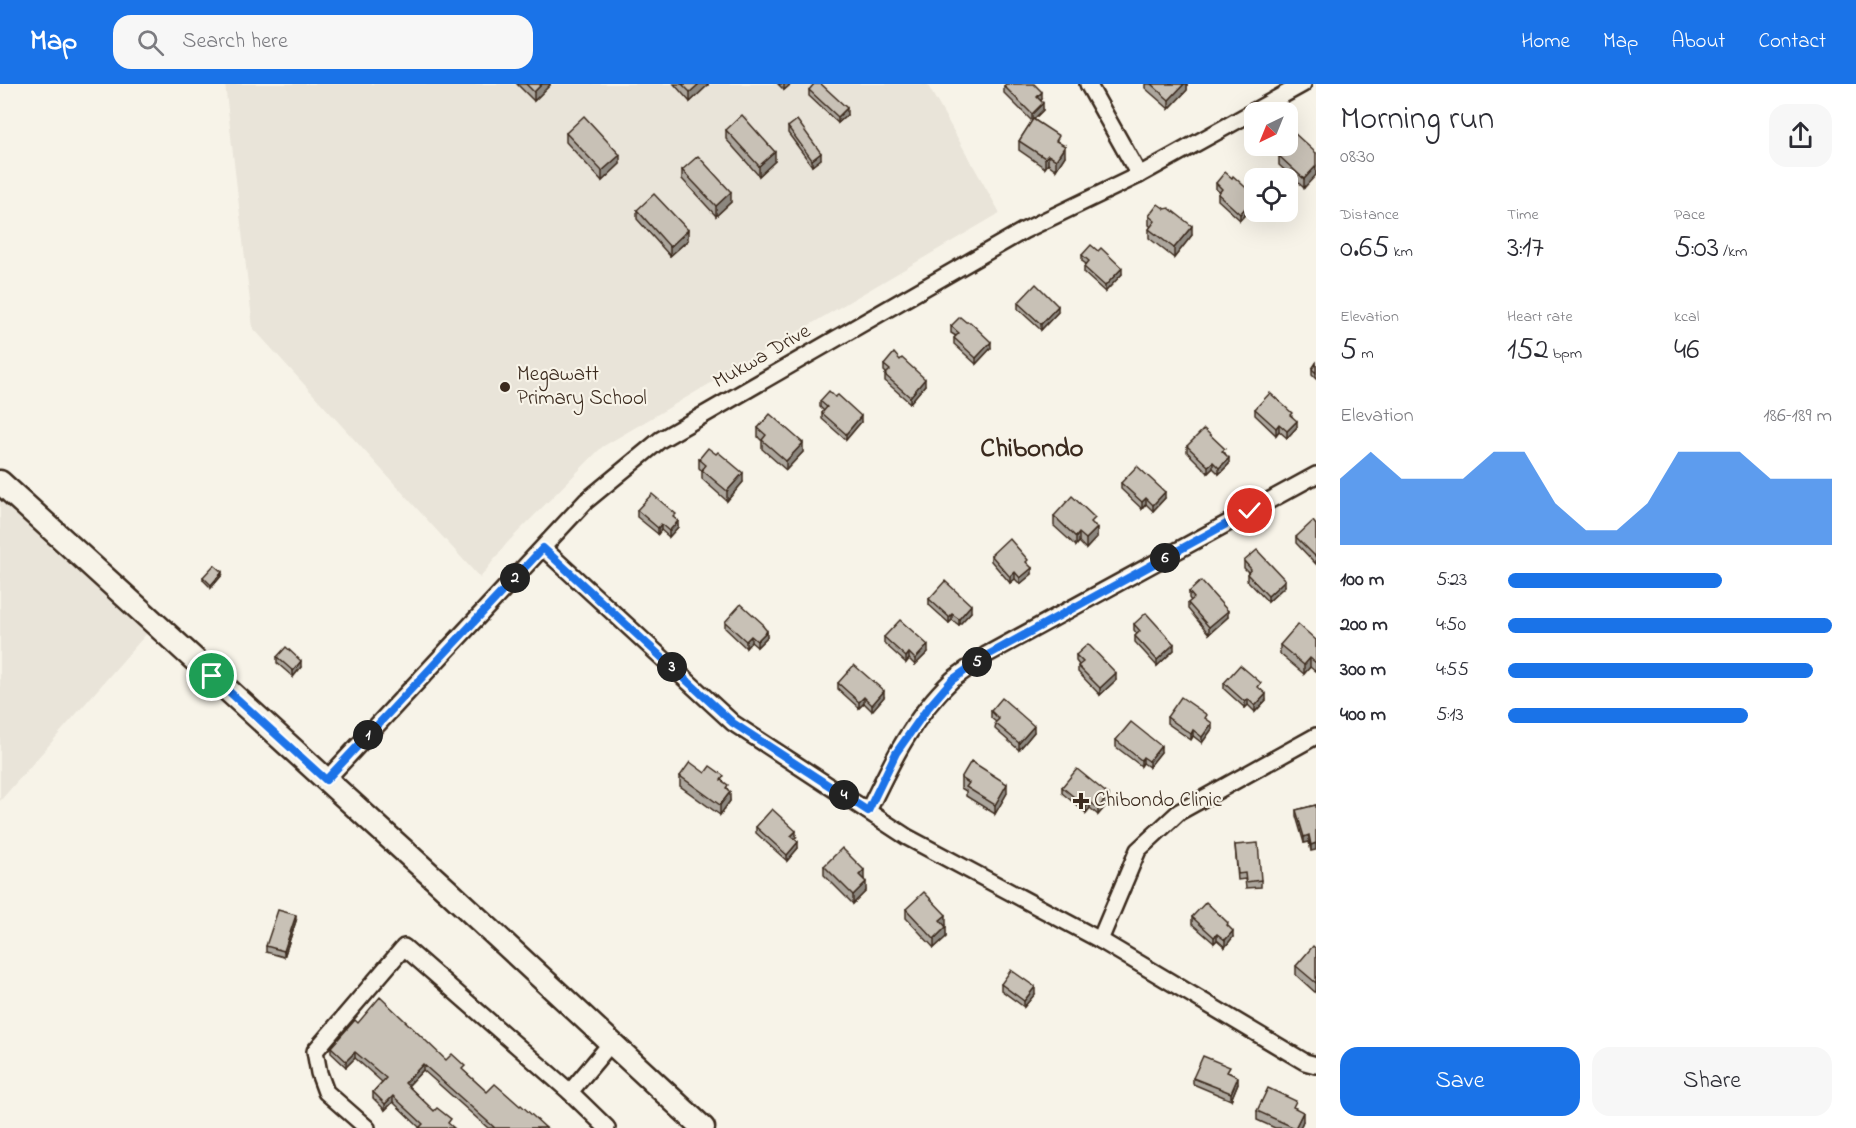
<!DOCTYPE html>
<meta charset="utf-8">
<style>
body{margin:0;font-family:"Indie Flower",sans-serif;background:#f7f7f7;color:#2b2b33;height:100vh;display:flex;flex-direction:column;font-size:22px;white-space:nowrap}
*{box-sizing:border-box;margin:0}
p{font-size:20px;color:#7c7c81}
.icon{flex:none;width:33px;height:33px;fill:none;stroke:currentColor;stroke-width:2;stroke-linecap:round;stroke-linejoin:round}
.map{position:relative;flex:1;overflow:hidden}
.side{display:flex;flex-direction:column;background:#fff;width:540px}
.side>*{flex:none}
.needle{width:39px;rotate:223deg}
.fabs{position:absolute;left:1244px;top:18px;display:grid;gap:12px}
.fabs a{display:grid;place-items:center;width:54px;height:54px;border-radius:12px;background:#fff;box-shadow:0 6px 24px #0002;font-size:30px}
.pin{position:absolute;display:grid;place-items:center;width:51px;height:51px;color:#fff;margin:-26px;border:3px solid #fff;border-radius:50%;box-shadow:0 2px 6px #0007}
.km{position:absolute;width:30px;height:30px;margin:-15px;border-radius:50%;background:#222;color:#fff;font-size:16px;line-height:30px;text-align:center}
.round{display:grid;place-items:center;flex:none;width:63px;height:63px;border-radius:18px;background:#f7f7f7}
.overview{display:flex;align-items:center;justify-content:space-between;height:102px;padding:0 24px}
h1{font-size:33px;font-weight:600;line-height:45px}
.metrics{display:grid;grid-template-columns:repeat(3,1fr);gap:9px;height:102px;padding:6px 24px}
.metrics div{display:grid;align-content:center}
.metrics b{font-size:30px;font-weight:600}
.metrics small{font-size:16px;font-weight:400}
.metrics p{font-size:16px}
.chart{height:168px;padding:12px 24px}
.chart p{display:flex;justify-content:space-between}
.chart svg{width:100%;height:108px;margin-top:6px;fill:#1a73e8;opacity:.7}
.cta{display:flex;gap:12px;margin-top:auto;padding:12px 24px}
.cta a{flex:1;height:69px;border-radius:18px;background:#1a73e8;color:#fff;font-size:24px;font-weight:600;line-height:69px;text-align:center}
.cta a+a{background:#f7f7f7;color:#2b2b33}
ul{padding:0 24px;list-style:none;font-size:20px}
li{display:grid;grid-template-columns:96px 72px 1fr;align-items:center;height:45px}
li i{height:15px;border-radius:8px;background:#1a73e8}
header{display:flex;align-items:center;gap:36px;box-sizing:border-box;height:84px;padding:0 30px;background:#1a73e8;color:#fff}
header strong{font-size:28px}
nav{display:flex;gap:33px;margin-inline-start:auto;font-size:21px}
.search{width:420px;height:54px;background:#f7f7f7;display:flex;align-items:center;gap:15px;box-sizing:border-box;padding:0 21px;border-radius:18px;color:#7c7c81;font-size:22px}
main{display:flex;flex:1;min-height:0}
.map>svg:first-child{display:block}
</style>
<header>
<strong>Map</strong>
<div class="search"><svg class="icon" aria-label="search" viewBox="0 0 24 24"><circle cx="10" cy="10" r="6"/><path d="M15 15l6 6"/></svg>Search here</div>
<nav><a>Home</a><a>Map</a><a>About</a><a>Contact</a></nav>
</header>
<main>
<div class="map">
<svg width="1316" height="1044" viewBox="0 0 1316 1044">
<rect width="100%" height="100%" fill="#f7f3e8"/>
<filter id="ink" filterUnits="userSpaceOnUse"><feTurbulence type="fractalNoise" baseFrequency=".0167" numOctaves="2"/><feDisplacementMap in="SourceGraphic" scale="12" xChannelSelector="R" yChannelSelector="G"/><feConvolveMatrix kernelMatrix="1 2 1 2 8 2 1 2 1" color-interpolation-filters="sRGB"/></filter>
<g filter="url(#ink)">
<!-- built -->
<g fill="#e9e4d9">
<path d="M225,0h702l73,129 -398,234 -95,96 -27,35 -227,-250z"/>
<path d="M0,398l155,142 -155,177z"/>
</g>
<g fill="none" stroke-linecap="round" stroke-linejoin="round">
<!-- street casing -->
<g stroke="#3b2a1e" stroke-width="20">
<g id="street">
<path d="M1088,0l51,91"/>
<path d="M543,464l190,175 174,114 193,103 205,122 11,3"/>
<path d="M326,696l260,-279 74,-61 363,-209 116,-56 164,-91"/>
<path d="M868,727c22,-46 46,-96 84,-131 11,-9 23,-16 34,-25l330,-180"/>
<path d="M1100,856l38,-90 41,-38 137,-76"/>
<path d="M570,1008l41,-49"/>
<path d="M367,1044l-41,-36 -7,-19 -4,-22 89,-104 166,145 37,36"/>
</g>
</g>
<!-- secondary casing -->
<g stroke="#3b2a1e" stroke-width="27">
<path id="secondary" d="M0,398l447,408 256,238"/>
</g>
<!-- street -->
<use href="#street" stroke="#f7f3e8" stroke-width="15"/>
<!-- secondary -->
<use href="#secondary" stroke="#f7f3e8" stroke-width="22"/>
</g>
<!-- wall -->
<g fill="#aca69d" stroke="#3b2a1e" stroke-width="1.5">
<path d="M517,0h33v1l-16,16z"/>
<path d="M674,0h34v1l-18,17z"/>
<path d="M778,0h13l-7,6z"/>
<path d="M1145,0h42v6l-18,19 -24,-21z"/>
<path d="M1004,2l38,13 -1,1 2,10 -9,9 25,24 6,13 -9,14 -8,-6 -3,4 -26,-18v-9l13,-20 -28,-28z"/>
<path d="M809,6l38,25 -9,8 -29,-27z"/>
<path d="M788,43l33,32 -9,7 -24,-33z"/>
<path d="M726,46l49,31 -16,15 -33,-37z"/>
<path d="M566,49l54,31 -18,17 -36,-39z"/>
<path d="M1280,62h7l29,7 -12,35 -25,-23v-9l2,-2 -1,-1z"/>
<path d="M682,86l49,32 -15,14 -34,-37z"/>
<path d="M1232,94l22,17v10l-14,15 -22,-20v-6l1,-2 -3,-3v-6z"/>
<path d="M637,126l51,30 -18,16 -33,-37z"/>
<path d="M1149,132l43,19 -18,23 -25,-20v-9l2,-2 -2,-2z"/>
<path d="M1098,167l24,23 -17,18 -21,-19v-6l2,-3 -4,-3v-6z"/>
<path d="M1018,219l40,9 -17,18 -23,-21z"/>
<path d="M951,242l40,22 -15,16 -22,-20v-6l2,-2 -5,-3z"/>
<path d="M1316,279v16l-4,-4v-6z"/>
<path d="M884,281l41,20 -15,18 -25,-22v-6l2,-1 -3,-3z"/>
<path d="M835,313l26,25 -15,18 -24,-21v-6l2,-2 -4,-4v-6z"/>
<path d="M1255,325l37,7 5,11 -10,11 -8,-7 -3,4 -21,-20z"/>
<path d="M758,344l45,24 -17,18 -24,-21v-8l-4,-4z"/>
<path d="M1187,362l38,7 4,11 -10,10 -6,-6 -5,5 -21,-21z"/>
<path d="M699,375l44,23 -16,19 -25,-22v-8l-3,-3z"/>
<path d="M1121,399l44,15 -12,13 -7,-7 -4,5 -21,-20z"/>
<path d="M637,426l39,9 2,8 -9,10 -8,-7 -3,4 -21,-17z"/>
<path d="M1054,432l41,9 2,12 -11,12 -7,-7 -3,4 -22,-20z"/>
<path d="M1316,441v39l-20,-21v-6z"/>
<path d="M991,471l41,19 -12,10 -5,-5 -5,4 -19,-22z"/>
<path d="M1244,477l41,25 -17,16 -21,-22v-6l1,-2 -4,-4z"/>
<path d="M222,491l-11,13 -8,-8v-3z"/>
<path d="M1189,508l39,25 -19,17 -21,-25v-6l3,-2 -2,-3z"/>
<path d="M929,515l42,13 -12,13 -7,-5 -3,3 -20,-18z"/>
<path d="M725,538l38,4 4,11 -10,10 -6,-5 -5,6 -21,-20z"/>
<path d="M1134,540l40,26 -17,16 -22,-24v-6l2,-2 -3,-4z"/>
<path d="M884,553l44,15 -13,13 -6,-6 -3,4 -22,-20z"/>
<path d="M1316,556v32l-6,-5 -6,7 -24,-20v-9z"/>
<path d="M1076,571l40,25 -16,15 -22,-23v-6l1,-1 -3,-4z"/>
<path d="M277,573l24,10 -8,10 -16,-14z"/>
<path d="M838,599l46,14 -12,14 -8,-8 -5,5 -21,-19z"/>
<path d="M1224,599l37,7 5,10 -11,12 -7,-7 -3,3 -21,-19z"/>
<path d="M991,627l43,21 -15,18 -24,-21 1,-7 -5,-4z"/>
<path d="M1167,633l40,3 5,9 -10,14 -9,-7 -2,4 -24,-17z"/>
<path d="M1116,656l45,12 -12,15 -6,-4 -2,3 -25,-19z"/>
<path d="M705,689l19,9 4,8 2,11 -10,14 -40,-29v-10z"/>
<path d="M961,694l46,15 -12,21 -29,-18v-5l-5,-3z"/>
<path d="M1062,703l47,15 -11,13 -8,-7 -4,5 -24,-20z"/>
<path d="M1316,721l-5,46 -2,-9 -5,1 -8,-27v-6z"/>
<path d="M756,743l40,10 -2,1 4,10 -11,13 -31,-28z"/>
<path d="M1235,761l26,35v7l-15,1 -1,-9 -7,1z"/>
<path d="M824,782l40,13 2,12 -13,13 -29,-29z"/>
<path d="M906,825l40,16 -1,1 1,11 -12,11 -28,-30z"/>
<path d="M1192,833l36,10 5,10 -8,10 -8,-7 -3,3 -22,-19z"/>
<path d="M296,837l-12,36 -18,-5v-6z"/>
<path d="M1316,865v44l-20,-18v-9z"/>
<path d="M1001,900l34,10 -11,13 -23,-17z"/>
<path d="M358,939l88,37 19,12 22,20 59,36h-58l-65,-58 -15,16 26,25 -14,17 -27,-26 -8,8 -12,-12v-6l9,-10 -27,-24 -9,9 -15,-14v-6z"/>
<path d="M1230,989l8,10 -7,17 -38,-16v-6z"/>
<path d="M1296,1024l7,13 -3,7h-25l-18,-8v-9z"/>
</g>
<!-- shaded-wall -->
<g fill="#8c877f" stroke="#3b2a1e" stroke-width="1.5">
<path d="M542,0h8v1l-16,16v-9z"/>
<path d="M699,0h9v1l-18,17v-10z"/>
<path d="M784,0h7l-7,6z"/>
<path d="M1184,0h3v6l-18,19v-9z"/>
<path d="M1042,8v7l-5,5v-7z"/>
<path d="M1043,19v7l-11,11v-7z"/>
<path d="M847,24v7l-9,8v-6z"/>
<path d="M1065,62v10l-9,14v-10z"/>
<path d="M775,68v9l-16,15v-10z"/>
<path d="M821,69v6l-9,7v-6z"/>
<path d="M620,71v9l-18,17v-10z"/>
<path d="M1048,71v9l-3,4v-10z"/>
<path d="M1316,82v9l-12,13v-9z"/>
<path d="M731,108v10l-15,14v-10z"/>
<path d="M1254,114v7l-14,15v-6z"/>
<path d="M1192,142v9l-18,23v-10z"/>
<path d="M688,146v10l-18,16v-9z"/>
<path d="M1122,184v6l-17,18v-6z"/>
<path d="M1058,222v6l-17,18v-6z"/>
<path d="M991,258v6l-15,16v-6z"/>
<path d="M925,295v6l-15,18v-6z"/>
<path d="M861,332v6l-15,18v-6z"/>
<path d="M1297,337v6l-10,11v-7z"/>
<path d="M1279,340v7l-3,4v-7z"/>
<path d="M803,359v9l-17,18v-9z"/>
<path d="M1229,374v6l-10,10v-6z"/>
<path d="M1213,378v6l-5,5v-7z"/>
<path d="M743,389v9l-16,19v-10z"/>
<path d="M1165,408v6l-12,13v-6z"/>
<path d="M1146,414v6l-4,5v-7z"/>
<path d="M678,437v6l-9,10v-6z"/>
<path d="M661,440v6l-3,4v-6z"/>
<path d="M1097,444v9l-11,12v-10z"/>
<path d="M1079,449v9l-3,4v-9z"/>
<path d="M1032,484v6l-12,10v-6z"/>
<path d="M222,488v3l-11,13v-3z"/>
<path d="M1015,488v7l-5,4v-6z"/>
<path d="M1285,496v6l-17,16v-6z"/>
<path d="M971,521v7l-12,13v-6z"/>
<path d="M1228,527v6l-19,17v-7z"/>
<path d="M952,530v6l-3,3v-6z"/>
<path d="M767,547v6l-10,10v-6z"/>
<path d="M751,552v6l-5,6v-7z"/>
<path d="M1174,560v6l-17,16v-6z"/>
<path d="M928,561v7l-13,13v-6z"/>
<path d="M909,569v6l-3,4v-6z"/>
<path d="M1310,574v9l-6,7v-9z"/>
<path d="M301,577v6l-8,10v-6z"/>
<path d="M1116,589v7l-16,15v-7z"/>
<path d="M884,607v6l-12,14v-6z"/>
<path d="M1266,610v6l-11,12v-6z"/>
<path d="M864,613v6l-5,5v-6z"/>
<path d="M1248,615v6l-3,3v-6z"/>
<path d="M1212,639v6l-10,14v-6z"/>
<path d="M1034,642v6l-15,18v-7z"/>
<path d="M1193,646v6l-2,4v-6z"/>
<path d="M1161,662v6l-12,15v-6z"/>
<path d="M1143,673v6l-2,3v-6z"/>
<path d="M1007,700v9l-12,21v-9z"/>
<path d="M730,708v9l-10,14v-10z"/>
<path d="M1109,711v7l-11,13v-7z"/>
<path d="M1090,718v6l-4,5v-6z"/>
<path d="M796,747v6l-5,5v-6z"/>
<path d="M1309,751v7l-5,1v-6z"/>
<path d="M798,758v6l-11,13v-6z"/>
<path d="M1316,759v7l-5,1v-6z"/>
<path d="M864,786v9l-5,6v-10z"/>
<path d="M866,798v9l-13,13v-9z"/>
<path d="M296,831v6l-12,36v-6z"/>
<path d="M946,831v10l-6,5v-10z"/>
<path d="M946,843v10l-12,11v-9z"/>
<path d="M1233,847v6l-8,10v-7z"/>
<path d="M1217,850v6l-3,3v-6z"/>
<path d="M1035,903v7l-11,13v-6z"/>
<path d="M355,968v6l-9,9v-6z"/>
<path d="M423,980v6l-18,19v-6z"/>
<path d="M1238,993v6l-7,17v-7z"/>
<path d="M393,1012v6l-8,8v-6z"/>
<path d="M1303,1028v9l-3,7h-5z"/>
</g>
<!-- building -->
<g fill="#c8c1b6" stroke="#3b2a1e" stroke-width="1.5">
<path d="M526,0h16l-8,8z"/>
<path d="M682,0h17l-9,8z"/>
<path d="M814,0h7l26,24 -9,9 -29,-27z"/>
<path d="M1006,0h28l8,8 -5,5 6,6 -11,11 -28,-28z"/>
<path d="M1151,0h33l-15,16z"/>
<path d="M742,31l33,37 -16,14 -33,-36z"/>
<path d="M584,32l36,39 -18,16 -36,-38z"/>
<path d="M1033,35l26,17 -3,5 9,5 -9,14 -8,-5 -3,3 -26,-17z"/>
<path d="M797,36l24,33 -9,7 -24,-33z"/>
<path d="M1292,47l24,22v13l-12,13 -25,-23 7,-7 -4,-3h5v-10z"/>
<path d="M698,72l33,36 -15,14 -34,-36z"/>
<path d="M1225,88l7,6 1,-2 21,19v3l-14,16 -22,-20 4,-5 -6,-6z"/>
<path d="M654,110l34,36 -18,17 -33,-37z"/>
<path d="M1158,120l7,5 4,-1 23,18 -18,22 -25,-19 6,-8 -6,-5z"/>
<path d="M1091,161l7,6 3,-3 21,20 -17,18 -21,-19 5,-6 -7,-6z"/>
<path d="M1036,200l22,22 -17,18 -23,-21z"/>
<path d="M960,233l6,5h4l21,20 -15,16 -22,-20 5,-5 -8,-7z"/>
<path d="M894,269l6,7 2,-2 23,21 -15,18 -25,-22 5,-5 -6,-5z"/>
<path d="M1316,279v10l-4,-4z"/>
<path d="M829,307l6,6 3,-2 23,21 -15,18 -24,-21 5,-6 -7,-6z"/>
<path d="M1270,309l22,20 -2,2 7,6 -10,10 -8,-7 -3,4 -21,-19z"/>
<path d="M770,330l33,29 -17,18 -24,-21 4,-5 -8,-7z"/>
<path d="M1204,345l21,20 -3,2 7,7 -10,10 -6,-6 -5,4 -21,-20z"/>
<path d="M708,364l8,6 2,-2 25,21 -16,18 -25,-21 4,-5 -7,-6z"/>
<path d="M1137,382l28,26 -12,13 -7,-7 -4,4 -21,-19z"/>
<path d="M652,410l24,20 -3,3 5,4 -9,10 -8,-7 -3,4 -21,-18z"/>
<path d="M1072,412l23,22 -4,4 6,6 -11,11 -7,-6 -3,4 -22,-21z"/>
<path d="M1313,437l3,4v32l-20,-20z"/>
<path d="M1009,454l19,22 -2,2 6,6 -12,10 -5,-6 -5,5 -19,-22z"/>
<path d="M1257,466l28,30 -17,16 -21,-22 4,-5 -7,-8z"/>
<path d="M214,481l8,7 -11,13 -8,-8z"/>
<path d="M945,497l26,24 -12,14 -7,-5 -3,3 -20,-18z"/>
<path d="M1201,497l27,30 -19,16 -21,-24 6,-5 -5,-6z"/>
<path d="M741,520l22,20 -1,1 5,6 -10,10 -6,-5 -5,5 -21,-19z"/>
<path d="M1146,529l28,31 -17,16 -22,-24 5,-5 -6,-7z"/>
<path d="M900,536l28,25 -13,14 -6,-6 -3,4 -22,-20z"/>
<path d="M1298,540l18,16v23l-6,-5 -6,7 -24,-20z"/>
<path d="M1088,560l28,29 -16,15 -22,-22 5,-4 -7,-7z"/>
<path d="M286,563l15,14 -8,10 -16,-14z"/>
<path d="M854,581l30,26 -12,14 -8,-8 -5,5 -21,-19z"/>
<path d="M1240,581l21,18 -3,4 8,7 -11,12 -7,-7 -3,3 -21,-19z"/>
<path d="M1181,613l26,18 -2,3 7,5 -10,14 -9,-7 -2,4 -24,-17z"/>
<path d="M1002,614l32,28 -15,17 -24,-20 4,-4 -8,-8z"/>
<path d="M1131,638l30,24 -12,15 -6,-4 -2,3 -25,-20z"/>
<path d="M971,677l36,23 -12,21 -29,-18 3,-4 -8,-5z"/>
<path d="M690,678l15,11 5,-7 14,10 -3,4 7,5 -2,3 4,4 -10,13 -40,-29z"/>
<path d="M1077,685l32,26 -11,13 -8,-6 -4,5 -24,-20z"/>
<path d="M1316,721v38l-5,2 -2,-10 -5,2 -8,-27z"/>
<path d="M772,725l24,22 -5,5 7,6 -11,13 -31,-28z"/>
<path d="M1258,759l3,37 -15,2 -1,-9 -7,1 -3,-29z"/>
<path d="M842,764l22,22 -5,5 7,7 -13,13 -29,-29z"/>
<path d="M924,808l22,23 -6,5 6,7 -12,12 -28,-30z"/>
<path d="M1206,818l22,21 -1,2 6,6 -8,9 -8,-6 -3,3 -22,-20z"/>
<path d="M278,826l18,5 -12,36 -18,-5z"/>
<path d="M1313,862l3,3v34l-20,-17z"/>
<path d="M1011,886l24,17 -11,14 -23,-17z"/>
<path d="M380,913l66,63 6,-6 13,12 -3,3 25,23 8,-8 25,22 1,-1 25,23h-51l-72,-64 -18,19 29,28 3,-3 14,11 -3,4 6,5h-35l4,-4 -30,-28 -8,8 -12,-12 13,-14 -31,-26 -9,9 -15,-14 24,-27 3,3z"/>
<path d="M1203,972l27,11 -3,5 11,5 -7,16 -38,-15z"/>
<path d="M1268,1004l28,13 -3,6 10,5 -8,16 -38,-17z"/>
</g>
</g>
<g fill="none" stroke-linecap="round" stroke-linejoin="round" filter="url(#ink)">
<!-- route casing -->
<g stroke="#fff" stroke-width="12">
<path id="route" d="M212,592l114,104 217,-232 190,175 135,88 28,-58 31,-44 25,-29 34,-24 264,-145"/>
</g>
<!-- route -->
<use href="#route" stroke="#1a73e8" stroke-width="8"/>
</g>
<!-- markers -->
<g fill="#3b2a1e" stroke="#f7f3e8" stroke-width="2">
<circle cx="505" cy="303" r="6"/>
<path d="M1078 708h6v6h6v6h-6v6h-6v-6h-6v-6h6z"/>
</g>
<g text-anchor="middle" dominant-baseline="central" stroke-width="4.5" stroke-linejoin="round" paint-order="stroke">
<!-- street labels -->
<g font-size="21" fill="#3b2a1e" stroke="#f7f3e8">
<text transform="translate(762 273) rotate(-30)">Mukwa Drive</text>
</g>
<!-- poi labels -->
<g font-size="21" fill="#3b2a1e" stroke="#f7f3e8" text-anchor="start">
<text x="517" y="291">Megawatt<tspan x="517" dy="24">Primary School</tspan></text>
<text x="1094" y="717">Chibondo Clinic</text>
</g>
<!-- district labels -->
<g font-size="27" font-weight="bold" fill="#3b2a1e" stroke="#f7f3e8">
<text x="1032" y="365">Chibondo</text>
</g>
</g>
</svg>
<div class="fabs">
<a><svg class="needle" viewBox="-14 -14 28 28"><path d="M0-13l5 13h-10z" fill="#e53935"/><path d="M0 13l5-13h-10z" fill="#7c7c81"/></svg></a>
<a><svg class="icon" aria-label="locate" viewBox="0 0 24 24"><circle cx="12" cy="12" r="6"/><path d="M12 2v4M12 18v4M2 12h4M18 12h4"/></svg></a>
</div>
<div class="pin" style="left:212px;top:592px;background:#1e9e55"><svg class="icon" aria-label="arrive" viewBox="0 0 24 24"><path d="M6 21V4h12l-3 4 3 4H6"/></svg></div>
<div class="pin" style="left:1250px;top:427px;background:#d93025"><svg class="icon" aria-label="check" viewBox="0 0 24 24"><path d="M5 12l5 5 9-10"/></svg></div>
<b class="km" style="left:368px;top:651px">1</b>
<b class="km" style="left:515px;top:494px">2</b>
<b class="km" style="left:672px;top:583px">3</b>
<b class="km" style="left:844px;top:711px">4</b>
<b class="km" style="left:977px;top:578px">5</b>
<b class="km" style="left:1165px;top:474px">6</b>
</div>
<section class="side">
<div class="overview"><div><h1>Morning run</h1><p>08:30</p></div><a class="round"><svg class="icon" aria-label="share" viewBox="0 0 24 24"><path d="M12 15V3M7 8l5-5 5 5M5 13v7h14v-7"/></svg></a></div>
<div class="metrics">
<div><p>Distance</p><b>0.65<small> km</small></b></div>
<div><p>Time</p><b>3:17</b></div>
<div><p>Pace</p><b>5:03<small> /km</small></b></div>
</div>
<div class="metrics">
<div><p>Elevation</p><b>5<small> m</small></b></div>
<div><p>Heart rate</p><b>152<small> bpm</small></b></div>
<div><p>kcal</p><b>46</b></div>
</div>
<div class="chart"><p><span>Elevation</span>186–189 m</p>
<svg viewBox="0 0 160 44" preserveAspectRatio="none"><path d="M0 44V17L10 6L20 17L30 17L40 17L50 6L60 6L70 27L80 38L90 38L100 27L110 6L120 6L130 6L140 17L150 17L160 17V44z"/></svg>
</div>
<ul>
<li><b>100 m</b>5:23<i style="width:66%"></i></li>
<li><b>200 m</b>4:50<i style="width:100%"></i></li>
<li><b>300 m</b>4:55<i style="width:94%"></i></li>
<li><b>400 m</b>5:13<i style="width:74%"></i></li>
</ul>
<div class="cta"><a>Save</a><a>Share</a></div>
</section>
</main>
